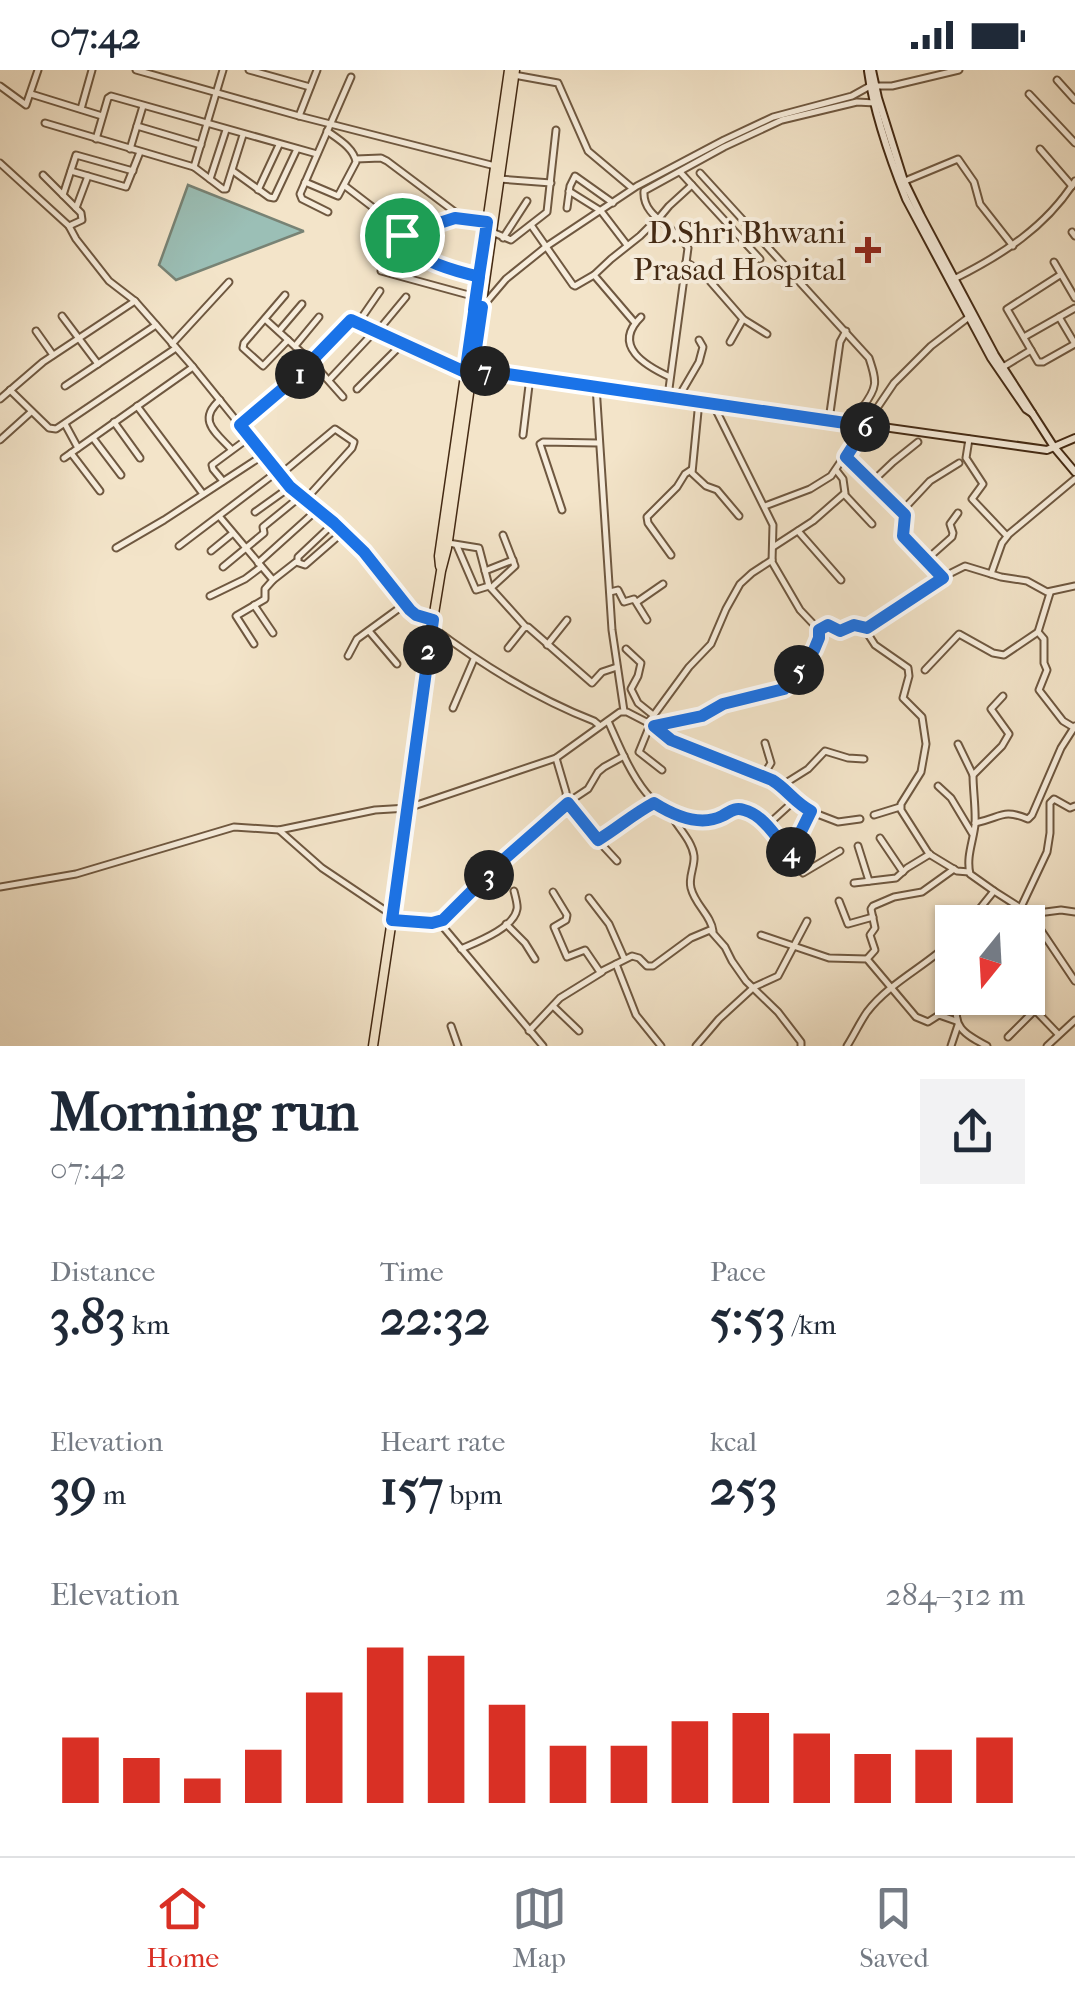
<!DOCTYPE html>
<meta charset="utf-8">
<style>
body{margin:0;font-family:"IM FELL French Canon",serif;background:#f2f2f3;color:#1f2937;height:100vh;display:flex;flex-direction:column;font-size:38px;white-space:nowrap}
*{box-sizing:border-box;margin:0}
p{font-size:32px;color:#747a83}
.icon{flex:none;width:55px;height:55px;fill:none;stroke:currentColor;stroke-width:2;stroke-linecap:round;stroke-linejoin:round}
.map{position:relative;height:976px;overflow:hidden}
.sheet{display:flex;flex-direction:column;background:#fff;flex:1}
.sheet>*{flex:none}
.needle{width:65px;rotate:198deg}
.fabs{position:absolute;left:935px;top:835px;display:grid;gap:20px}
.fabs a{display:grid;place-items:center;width:110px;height:110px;border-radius:0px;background:#fff;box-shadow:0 2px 8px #0004;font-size:50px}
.pin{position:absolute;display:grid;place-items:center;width:85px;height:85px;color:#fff;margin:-42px;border:5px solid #fff;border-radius:50%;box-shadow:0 2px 10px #0007}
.km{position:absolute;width:50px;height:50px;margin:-25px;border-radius:50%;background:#222;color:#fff;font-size:28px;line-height:50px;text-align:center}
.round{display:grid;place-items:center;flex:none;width:105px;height:105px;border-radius:0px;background:#f2f2f3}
.head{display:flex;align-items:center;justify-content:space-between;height:170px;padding:0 50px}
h1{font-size:55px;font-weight:700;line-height:75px}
.stats{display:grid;grid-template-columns:repeat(3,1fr);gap:15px;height:170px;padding:10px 50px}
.stats div{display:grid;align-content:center}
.stats b{font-size:50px;font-weight:700}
.stats small{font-size:28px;font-weight:400}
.stats p{font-size:28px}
.chart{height:280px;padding:20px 50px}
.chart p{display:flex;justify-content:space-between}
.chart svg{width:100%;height:180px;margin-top:10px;stroke:#d93025;stroke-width:6}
.status{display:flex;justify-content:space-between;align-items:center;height:70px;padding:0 50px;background:#fff;direction:ltr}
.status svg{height:28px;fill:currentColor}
.tabs{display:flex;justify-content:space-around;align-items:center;height:140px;border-top:2px solid #e0e1e3;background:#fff;font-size:28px;color:#747a83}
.tabs a{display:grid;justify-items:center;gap:5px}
.tabs .on{color:#d93025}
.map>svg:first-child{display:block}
</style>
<div class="status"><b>07:42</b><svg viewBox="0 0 49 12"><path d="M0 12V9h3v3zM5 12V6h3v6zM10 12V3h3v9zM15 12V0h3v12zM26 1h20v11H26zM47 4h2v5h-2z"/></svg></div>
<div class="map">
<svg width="1075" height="976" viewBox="0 0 1075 976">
<rect width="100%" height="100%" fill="#f3e4c9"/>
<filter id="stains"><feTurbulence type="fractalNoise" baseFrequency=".002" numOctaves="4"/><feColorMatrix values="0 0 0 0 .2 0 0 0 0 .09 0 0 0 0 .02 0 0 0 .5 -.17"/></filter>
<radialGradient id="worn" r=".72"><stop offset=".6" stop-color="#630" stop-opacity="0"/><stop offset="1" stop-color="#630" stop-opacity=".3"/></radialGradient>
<!-- water -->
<path fill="#9bbfb6" stroke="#788375" stroke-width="2.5" d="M188,115l115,46h1l-128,49 -17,-15z"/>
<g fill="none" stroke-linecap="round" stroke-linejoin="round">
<!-- street casing -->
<g stroke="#6f5840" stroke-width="9">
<g id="street">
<path d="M136,0l163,46 196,50"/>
<path d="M249,0l61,17"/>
<path d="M514,5l44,8 30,68 44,37"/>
<path d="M1057,10l18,20"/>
<path d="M0,16l26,19 12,-35"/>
<path d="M875,16h17l67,-16"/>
<path d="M31,24l71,22"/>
<path d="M1029,24l46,49"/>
<path d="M81,39l11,-39"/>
<path d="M299,46l18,-46"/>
<path d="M45,53l149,44 29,-97"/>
<path d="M137,56l64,19"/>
<path d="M96,69l12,-41 3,-2 206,58"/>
<path d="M130,79l13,-43"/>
<path d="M1040,79l32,37"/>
<path d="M356,89l25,-1 6,3 76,57"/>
<path d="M0,93l69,63 7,13 33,42 26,20 58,66 97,120 66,55 54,68 6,5 17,4"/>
<path d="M194,97l29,22h3l17,-54"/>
<path d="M71,101l55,16 14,-35"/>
<path d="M233,101l36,26 5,1 23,-49"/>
<path d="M680,102l80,87"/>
<path d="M700,103l169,185c8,24 9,29 -7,50"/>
<path d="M43,105l38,38 1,7 -13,6"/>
<path d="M210,109l16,-49"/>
<path d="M499,109l52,4"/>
<path d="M905,111l53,-22 16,23 6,22 33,42"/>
<path d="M305,112l33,14 18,-34c-2,-14 -18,-23 -29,-31"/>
<path d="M345,116l43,33 26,32 22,13 43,13"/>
<path d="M258,120l21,-45"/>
<path d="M569,121l32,20 26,34"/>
<path d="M63,125l13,-40 57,16"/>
<path d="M76,138l12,-32"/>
<path d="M567,138l3,-22 5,-10 38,27"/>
<path d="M328,142l-26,-13 -2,-5 51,-117"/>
<path d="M659,148l10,-12 23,-21"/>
<path d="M531,155l42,60 2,1 19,-11"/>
<path d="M492,162l19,8 36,-28 9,-82"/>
<path d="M1072,162l3,4"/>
<path d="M403,165l52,-17 32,5"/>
<path d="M503,168l24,-37"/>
<path d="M686,192l16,10 41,47 24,15"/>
<path d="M1054,192l21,36"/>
<path d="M381,201l95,26"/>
<path d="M1060,205l-53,34 31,53h5l32,-18"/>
<path d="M954,209c48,-24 92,-52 121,-98"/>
<path d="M285,225l-41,48 -1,5 20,18 25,-26"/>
<path d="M483,236l23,-27 41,-33 90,-60 87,-46 49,-23 79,-21 18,-10"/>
<path d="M62,246l36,48"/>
<path d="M641,247c-30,29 5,49 29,60"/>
<path d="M1059,247l16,27"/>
<path d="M265,249l47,43 31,35"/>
<path d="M358,253l22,-32"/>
<path d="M635,253l-41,-48 17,-16 29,-23 18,-18"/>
<path d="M36,261l17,24"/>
<path d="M279,261l23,-27"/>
<path d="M377,262l29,-35"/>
<path d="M1024,267l51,-29"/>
<path d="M730,272l13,-23"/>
<path d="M172,274l57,-62"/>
<path d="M295,276l24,-29"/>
<path d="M1003,297l28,-17"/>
<path d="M329,310l46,-49"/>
<path d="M65,316l91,-61"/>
<path d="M596,316l16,244 12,81"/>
<path d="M357,319l44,-44"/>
<path d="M10,320l39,38 7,1 120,-81"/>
<path d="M668,326l20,-148c-12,-22 -46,-30 -44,-57l80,-44 58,-27 75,-18 18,1"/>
<path d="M678,328l21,-36 4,-15 -4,-7"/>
<path d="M0,329l43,-37 92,-61"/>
<path d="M220,330c-23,20 -5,32 11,49"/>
<path d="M699,331l-7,72 14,13 11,4 22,26"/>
<path d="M137,336l66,88"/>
<path d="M829,350l11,-78 6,-11"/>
<path d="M114,352l26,36"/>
<path d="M65,354l13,24"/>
<path d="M240,355l53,-44 58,-61 114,52"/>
<path d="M523,365l7,-58"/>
<path d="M93,368l28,37"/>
<path d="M969,369l-3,19 17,26 -11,15 35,37"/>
<path d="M0,370l31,-28"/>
<path d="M71,383l29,38"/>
<path d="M846,387l59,58 -2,21 40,41"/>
<path d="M64,388l129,-91"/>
<path d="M281,404l54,-45 19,13 -2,6 -46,51"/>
<path d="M223,411l-10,-12 -1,-4 38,-28"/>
<path d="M872,412l21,-20 25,-20"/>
<path d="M844,424l28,30"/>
<path d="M765,436l45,-17 21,-13 63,-93 37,-37 38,-29"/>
<path d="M562,440l-22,-66 3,-2 55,1"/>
<path d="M255,442l35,-25"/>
<path d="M901,442l29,-31 29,-18"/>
<path d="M219,446l54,64 23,-18 9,3 39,-34"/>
<path d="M798,461l43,49"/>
<path d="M448,473l31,5 10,38 37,41"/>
<path d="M179,476l99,-75"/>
<path d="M457,476l19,44 13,-4"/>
<path d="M773,477l40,-26 32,-28 -2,-14 -7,-9"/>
<path d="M116,478l48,-28 101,-66"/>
<path d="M211,481l22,-18"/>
<path d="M671,485l-23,-32 -1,-6 30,-30 8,-13 6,-4"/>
<path d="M298,491v-4l36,-34"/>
<path d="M925,491l27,-24 1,-4 -3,-9 8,-11"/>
<path d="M258,493l60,-54"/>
<path d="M223,497l41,-34 -1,-6 38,-31"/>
<path d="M485,501l28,-11"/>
<path d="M991,504l11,-31 7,-9 66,-55"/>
<path d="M491,518l24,-22 -12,-31"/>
<path d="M610,522l8,-2 6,12 10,-3 13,21"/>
<path d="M1050,523l-12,39 6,7v24l3,7 -8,20 24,31 10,6"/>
<path d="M210,526l35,-17 16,-12"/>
<path d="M637,532l26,-18"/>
<path d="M254,535l19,28"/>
<path d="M432,557c50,38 103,71 162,94l6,5"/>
<path d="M864,558l11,17 33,23 1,8 -6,22 19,19 4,27 -5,28 -20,32v6l28,44 28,17 12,1"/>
<path d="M819,560l9,-5 12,6 14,-6 13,3 78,-52 20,-10 36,11 26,4 20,11 28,-6"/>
<path d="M369,561l28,33"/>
<path d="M254,574l-18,-28 29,-17v-10l8,-9"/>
<path d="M547,575l20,-25"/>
<path d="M508,578l16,-20 4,-1 64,56 10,-11 15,-5"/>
<path d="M626,579l15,14 -3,13 -7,13 7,14 15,12"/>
<path d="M348,586l9,-17 48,-35"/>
<path d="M925,600l34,-36 34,19 11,2 34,-23"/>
<path d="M453,638l21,-49"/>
<path d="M608,651c18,40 41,104 95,99 17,-1 29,-15 43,-9 27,10 39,43 57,62l37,-22"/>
<path d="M648,653l41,-56 22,-23 15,-35 14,-25 12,-11 20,-13"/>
<path d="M650,655l-11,27 23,18"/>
<path d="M655,657l18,14 60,21 39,18 11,8 12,14 17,10 26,10 22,-3"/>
<path d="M958,674l15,31"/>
<path d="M763,706l8,-13 -6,-20"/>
<path d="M781,716l27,-17 17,-18 23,7 16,1"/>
<path d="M938,716l13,12 21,35"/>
<path d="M670,743c7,14 22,27 24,43 1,11 -6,21 -3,32 4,17 20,27 22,43"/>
<path d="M874,745l26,-8"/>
<path d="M773,750l21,-19"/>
<path d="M975,753c26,-5 27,-15 53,-4l4,-4 29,-67 14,-22"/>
<path d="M279,760l43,38 70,47"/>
<path d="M880,768l23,34"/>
<path d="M598,769c20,-11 35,-26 56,-36"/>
<path d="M858,776l11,35"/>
<path d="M790,785l20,-42"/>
<path d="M617,791l-38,-41 -12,-17 21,-14 10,-17 6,-5 20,-11"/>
<path d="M854,813l42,-5 11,-10 23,-14"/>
<path d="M0,817l76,-13 158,-47 45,3 96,-20 33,-2 148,-50 64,-46h7l29,15 46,-11 21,-12 61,-15 32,-44 3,-15 -19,-20 -28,-48 1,-37 -61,-123"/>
<path d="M994,821l-24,-17c-4,-17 3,-32 5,-49 1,-17 -2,-34 -2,-50l29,-29 7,-12 -18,-25 12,-13"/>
<path d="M553,822l14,23 -1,5 -12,7 13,30 18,-7 15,22 16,-8"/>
<path d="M589,828l20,26 15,34"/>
<path d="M839,831l9,23 25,-7"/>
<path d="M1030,844l45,67"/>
<path d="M392,850l41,3 10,-3 58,-58 66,-59 -1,-11 -10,-34"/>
<path d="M439,852l104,124"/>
<path d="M969,852l25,-31 36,23 31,-4 14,2"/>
<path d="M1014,852l33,-70 3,-19v-30l4,-4 16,9 5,-2"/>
<path d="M506,854l19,19 10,16"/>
<path d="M761,865l68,23 38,1 49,58 12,5 11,-7 17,6"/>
<path d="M461,879c16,-7 53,-21 56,-40 1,-4 -2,-14 -3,-18"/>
<path d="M867,889l8,-9 -5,-15 5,-7 -4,-19 2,-3 21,-9 28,-5 32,-23"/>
<path d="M959,928c-9,28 5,36 28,48"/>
<path d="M553,936l26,25"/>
<path d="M451,956l7,20"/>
<path d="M529,961l31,-33 42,-26"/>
<path d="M1008,967l27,-27 23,24"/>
<path d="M661,976l-25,-31 -20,-51 16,-8 7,2 8,8h6l38,-28 19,-8 15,17 7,14 14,20 32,31 23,30v4"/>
<path d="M696,976l23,-27 35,-32 24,-11 29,-55"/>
<path d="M847,976c7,-11 13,-24 20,-34 22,-29 59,-46 85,-71"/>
<path d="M951,976l7,-21"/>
<path d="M1047,976l28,-26"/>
</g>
</g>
<!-- secondary casing -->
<g stroke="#432913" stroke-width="10">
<g id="secondary">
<path d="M872,0l6,28 26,83 17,35 74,139 59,92 21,25"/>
<path d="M868,1c6,43 22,88 38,128l85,159 35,51 6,4"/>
<path d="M469,299l578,81 28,-12"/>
</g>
</g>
<!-- primary casing -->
<g stroke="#432913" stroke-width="11">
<g id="primary">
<path d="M440,496l-1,-10 70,-486"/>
<path d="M373,976l30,-200 27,-208 11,-67 6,-23 68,-478"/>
</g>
</g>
<!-- street -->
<use href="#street" stroke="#f7eddc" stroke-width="5"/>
<!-- secondary -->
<use href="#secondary" stroke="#f7eddc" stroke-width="6"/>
<!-- primary -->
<use href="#primary" stroke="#f3e4c9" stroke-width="8"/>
</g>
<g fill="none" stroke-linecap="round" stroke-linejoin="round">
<!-- route casing -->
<g stroke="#fff" stroke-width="20">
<path id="route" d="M402,165c15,28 49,34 77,42l-13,91 -1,4 -114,-52 -58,60 -53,45 50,62 44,36 30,29 46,58 6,5 17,5 -41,300 40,3 11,-3 58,-58 67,-59 30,37c20,-12 35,-26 56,-37 19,12 46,24 68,13 8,-4 12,-9 22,-6 20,5 33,29 46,44l21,-43c-16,-8 -24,-22 -39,-31l-101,-40 -17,-14 48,-10 21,-12 61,-15 30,-39 5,-12v-8l9,-5 12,6 14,-6 13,3 76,-50 -40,-42 2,-21 -59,-58 20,-31 -393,-57 9,-62 -8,3c4,-30 9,-58 13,-88l-32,-4 -53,17"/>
</g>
<!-- route -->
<use href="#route" stroke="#1a73e8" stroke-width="12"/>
</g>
<!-- markers -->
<path fill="#8f2418" stroke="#f7eddc" stroke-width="4" d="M863 165h10v10h10v10h-10v10h-10v-10h-10v-10h10z"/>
<g text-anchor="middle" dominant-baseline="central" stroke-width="8" stroke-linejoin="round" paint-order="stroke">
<!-- poi labels -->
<g font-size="32" fill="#432913" stroke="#f7eddc" text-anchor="end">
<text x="846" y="162">D.Shri Bhwani<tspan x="846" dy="37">Prasad Hospital</tspan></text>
</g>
</g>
<rect width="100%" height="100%" filter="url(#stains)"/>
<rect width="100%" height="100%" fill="url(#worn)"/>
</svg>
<div class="fabs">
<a><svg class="needle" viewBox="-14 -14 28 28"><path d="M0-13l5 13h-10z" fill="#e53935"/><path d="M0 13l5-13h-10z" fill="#747a83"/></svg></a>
</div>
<div class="pin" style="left:402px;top:165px;background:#1e9e55"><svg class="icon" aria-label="arrive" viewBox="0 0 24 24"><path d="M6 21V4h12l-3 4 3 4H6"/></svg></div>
<b class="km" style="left:300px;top:304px">1</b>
<b class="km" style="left:428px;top:580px">2</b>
<b class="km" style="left:489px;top:805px">3</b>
<b class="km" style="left:791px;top:782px">4</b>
<b class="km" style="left:799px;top:600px">5</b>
<b class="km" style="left:865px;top:357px">6</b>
<b class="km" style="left:485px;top:301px">7</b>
</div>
<section class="sheet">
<div class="head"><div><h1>Morning run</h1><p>07:42</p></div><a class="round"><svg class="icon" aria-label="share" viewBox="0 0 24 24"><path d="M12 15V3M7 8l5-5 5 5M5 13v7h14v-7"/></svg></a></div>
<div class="stats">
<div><p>Distance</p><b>3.83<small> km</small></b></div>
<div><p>Time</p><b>22:32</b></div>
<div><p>Pace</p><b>5:53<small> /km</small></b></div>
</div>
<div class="stats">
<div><p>Elevation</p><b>39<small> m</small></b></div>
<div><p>Heart rate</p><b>157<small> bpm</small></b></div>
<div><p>kcal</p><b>253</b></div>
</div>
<div class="chart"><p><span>Elevation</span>284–312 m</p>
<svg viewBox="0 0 160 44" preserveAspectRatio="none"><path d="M5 44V28M15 44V33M25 44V38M35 44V31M45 44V17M55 44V6M65 44V8M75 44V20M85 44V30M95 44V30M105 44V24M115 44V22M125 44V27M135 44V32M145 44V31M155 44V28"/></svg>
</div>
</section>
<nav class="tabs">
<a class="on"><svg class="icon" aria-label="home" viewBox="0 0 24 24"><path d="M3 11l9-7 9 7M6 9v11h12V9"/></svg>Home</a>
<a><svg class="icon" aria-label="map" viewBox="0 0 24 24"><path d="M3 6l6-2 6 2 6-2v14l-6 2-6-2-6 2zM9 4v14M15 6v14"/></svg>Map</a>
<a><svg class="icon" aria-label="saved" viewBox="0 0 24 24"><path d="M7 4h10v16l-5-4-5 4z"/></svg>Saved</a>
</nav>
